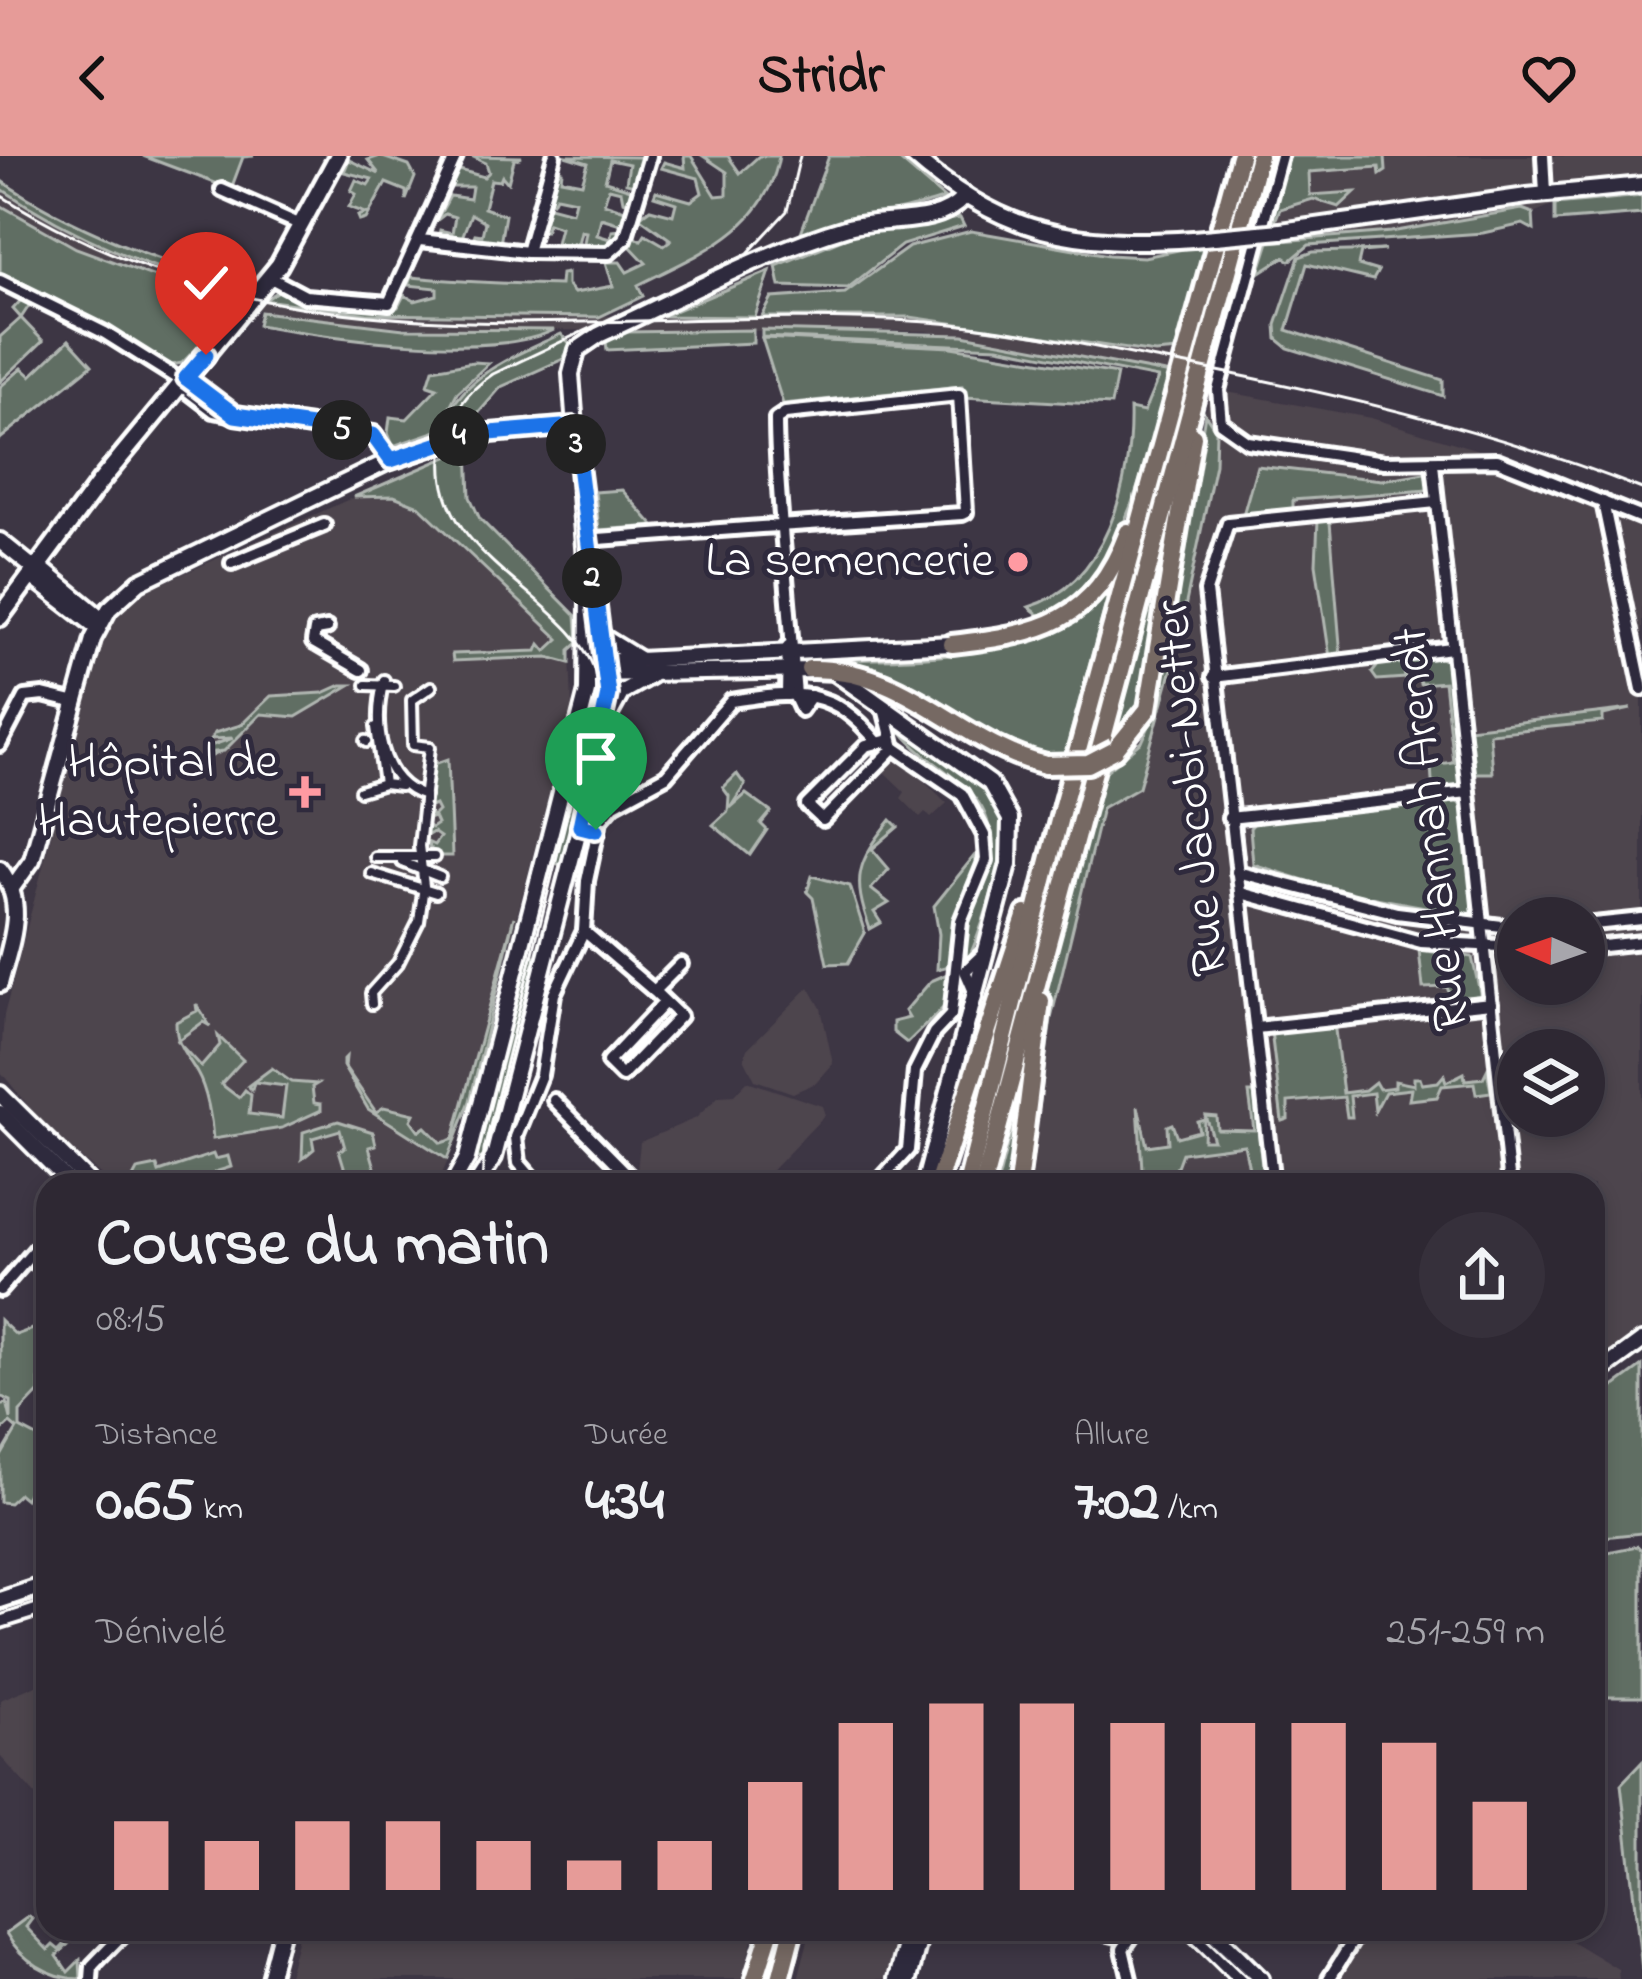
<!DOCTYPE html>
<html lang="fr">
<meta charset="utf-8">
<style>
body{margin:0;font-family:"Indie Flower",sans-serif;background:#36303b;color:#f1f3f6;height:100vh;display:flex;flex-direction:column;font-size:45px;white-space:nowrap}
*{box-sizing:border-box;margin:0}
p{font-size:39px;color:#a7a6ac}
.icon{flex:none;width:66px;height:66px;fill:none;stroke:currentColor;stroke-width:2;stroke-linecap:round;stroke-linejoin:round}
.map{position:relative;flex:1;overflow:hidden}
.panel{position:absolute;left:36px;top:1017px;width:1569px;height:768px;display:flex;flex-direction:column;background:#2e2833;border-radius:36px;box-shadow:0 6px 18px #0003,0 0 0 3px #49444e}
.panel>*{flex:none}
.needle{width:78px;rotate:272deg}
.tools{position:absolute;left:1497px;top:741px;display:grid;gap:24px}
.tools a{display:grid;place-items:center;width:108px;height:108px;border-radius:50%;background:#2e2833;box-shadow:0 6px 18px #0003,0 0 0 3px #49444e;font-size:60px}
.pin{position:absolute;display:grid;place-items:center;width:102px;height:102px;color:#fff;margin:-123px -51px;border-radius:50% 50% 50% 0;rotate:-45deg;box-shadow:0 0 12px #0007}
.pin .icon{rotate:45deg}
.km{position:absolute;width:60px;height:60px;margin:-30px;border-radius:50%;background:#222;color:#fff;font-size:33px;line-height:60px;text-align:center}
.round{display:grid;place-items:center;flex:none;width:126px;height:126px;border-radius:63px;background:#36303b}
.headline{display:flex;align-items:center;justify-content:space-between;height:204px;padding:0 60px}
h1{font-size:66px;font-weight:700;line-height:90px}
.metrics{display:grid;grid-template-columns:repeat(3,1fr);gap:18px;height:204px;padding:12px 60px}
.metrics div{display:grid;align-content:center}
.metrics b{font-size:60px;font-weight:700}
.metrics small{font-size:33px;font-weight:400}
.metrics p{font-size:33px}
.chart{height:336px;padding:24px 60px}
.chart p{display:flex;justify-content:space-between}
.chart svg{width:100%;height:216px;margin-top:12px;stroke:#e69b98;stroke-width:6}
header{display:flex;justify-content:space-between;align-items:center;height:156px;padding:0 60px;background:#e69b98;color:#111;font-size:54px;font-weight:700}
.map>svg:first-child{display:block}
</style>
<header><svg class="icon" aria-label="back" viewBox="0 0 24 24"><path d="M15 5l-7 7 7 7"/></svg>Stridr<svg class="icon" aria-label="heart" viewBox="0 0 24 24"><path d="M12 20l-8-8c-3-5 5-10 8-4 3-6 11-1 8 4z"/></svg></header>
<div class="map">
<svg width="1642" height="1823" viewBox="0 0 1642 1823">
<rect width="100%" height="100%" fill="#3d3644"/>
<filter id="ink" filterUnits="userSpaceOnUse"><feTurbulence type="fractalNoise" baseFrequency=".00833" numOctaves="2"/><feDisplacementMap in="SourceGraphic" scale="24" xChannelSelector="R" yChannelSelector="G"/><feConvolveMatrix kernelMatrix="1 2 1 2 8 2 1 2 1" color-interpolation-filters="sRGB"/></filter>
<g filter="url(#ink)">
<!-- built -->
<g fill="#4d444d" fill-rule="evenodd">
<path d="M1277,0h365v40l-87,8 -22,9 -11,-4 -131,23 -129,11z"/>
<path d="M0,32l115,64 85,31 96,23 99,9 515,2 245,36 23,-2 -7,23 -245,-43 -475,-1 -158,-12 -110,-28 -107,-42 -76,-43z"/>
<path d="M1210,233l161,29 131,39 140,54v820l-49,36v-182h-579l15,-5 26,-173 48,-199 36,-21 34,-122 42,-201 1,-33 -11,-17zM1518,762h66v66h-66zM1518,894h66v66h-66z"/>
<path d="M379,338l27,4 29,19 135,133 2,58 -114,430 -21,47h-324l-66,-56 -47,-58 4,-56 99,-378 24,-33 18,-13 209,-94z"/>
<path d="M899,600l48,47 -16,15 -6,-6 -5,5 -19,-19 4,-6 -21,-20z"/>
<path d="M809,831l12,21 12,56 -17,19 -23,10 -38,-13 -11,-22 3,-9z"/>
<path d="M747,925l75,25 3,9 -67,70h-117l-5,-4 4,-39 56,-24 23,-22 15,-1z"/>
<path d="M39,1528l9,9v116l-48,-53v-56z"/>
<path d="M300,1773h455l-13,50h-455z"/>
<path d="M811,1773h91l-12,50h-92z"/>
<path d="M1367,1773h185l66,40 1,10h-282z"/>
</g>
<!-- green -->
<g fill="#606e63" stroke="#b0b6b1" stroke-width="3">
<path d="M143,0h111l-11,1 -12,32z"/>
<path d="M380,0l29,10 6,11 -9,23v-9l-20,-8 -20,36 -6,2 -2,-5 8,-3 -17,-6 7,-13 -5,-3 5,-11 12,5 4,-6 -28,-7 5,-12 30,14 -11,-14z"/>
<path d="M471,0l51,1 -8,3 -6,23 -6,-7 -2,5 -9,-1 -7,28 21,7 -5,29 -28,-2 3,-8 7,1 3,-13 -14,-8 -10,26 -23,-1 2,-9 12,3 3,-16 -10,-3 -9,7 14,-25 20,3 2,-12h-20l4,-18 28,8 5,-5 -3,-9z"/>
<path d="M565,0l77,1 -8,28 -8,-2 3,-19 -19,-4 -5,21 29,9 -4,13 -7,-2 -2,-10 -12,-3 -5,15 24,8 -4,14 -23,-7 -4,17 13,4 2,-8 10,-1 -15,18h-24l3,-16 -5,-1 -4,17 -22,-1 5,-20 -12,-4 -3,8h-7l8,-26 26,7 3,-12 -19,-4 -3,6 -6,-1 9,-32 6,2 -1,8 21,4 6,-20z"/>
<path d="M684,0h7l25,40 11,-1v-23l-24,-16h25l12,17 19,-17h20c-12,74 -82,99 -141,129l5,11 -44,21 -232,-3 -102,-14 15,-10 71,15 47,2 6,-12 11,6 22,-6v-7l-29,-3 3,-8c54,5 95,7 149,8l1,-11 6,-1v12l7,8 39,-7 -7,-24h14l7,10 19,-9 -17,-18 4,-9 8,4 4,-6 19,11 7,-5 -32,-23 11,-8 23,6 3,-12 -22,-7 2,-5 35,10 11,-8 -4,-15 -37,-10 3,-6 21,6z"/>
<path d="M829,0h66l49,42c-7,6 -120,29 -144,37z"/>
<path d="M1287,0h98l1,15 -6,4 -1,-8 -70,5 1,23 45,-3 -16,15 -26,-8 -33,10 -21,51z"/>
<path d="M0,24c74,51 159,81 245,106l-2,9c-87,-24 -168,-56 -243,-107z"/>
<path d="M1642,40v18l-87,7v-17z"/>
<path d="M0,49l76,43 161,59 -55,56 -10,2 -172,-89z"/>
<path d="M1522,53l11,4 1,17 -11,-6 -40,9 -174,12 -19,16 -6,-4 -25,16 10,-31 122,-10z"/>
<path d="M960,62l4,8 -62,19 -54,43 -68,-2 -4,-20 78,-32z"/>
<path d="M971,75l138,24 35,2 64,-13 -30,107 -23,2 -245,-36h-148l10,-19 73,-5 64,-46z"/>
<path d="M1385,94l-24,2 -3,13 20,6 -5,9 -66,-16 -20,66 156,50v16l-155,-48 -11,-9 -1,-14 23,-68 14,-5z"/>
<path d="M770,115l-15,46 -93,-1z"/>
<path d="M22,143l9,4 -10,15 22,23 -43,41v-45l21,-19 -8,-9z"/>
<path d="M261,156l143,17 150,1c-63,31 -225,7 -296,-5z"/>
<path d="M753,174v13l-146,7 -1,-9 20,-9z"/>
<path d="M762,174l201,5 208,39c-28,88 -42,195 -127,245l-15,-12c77,-23 103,-124 101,-198l14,3 14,-34 -160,-31 -236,-10z"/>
<path d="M561,178l10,11 -8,14 -62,28 -32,37 -29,6c22,-56 70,-72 121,-96z"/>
<path d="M762,182l190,9 165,27 -6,31 -147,-8 -2,-11 -179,18z"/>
<path d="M69,184l23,25 -92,74v-52l22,-19 9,8z"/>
<path d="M473,206l16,1 -32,30 -20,38 -44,15 -5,-13 2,-16 17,2 30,-31 -9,-3 5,-16z"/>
<path d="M1205,258l11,17 -1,33 -42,201 -34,122 -37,21 -51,211 -22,162 -32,4 104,-410 41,-33 15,-34z"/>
<path d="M468,292l2,49 10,22 96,97 2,27 -8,7v13l-22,-6 -95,4 -1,-7 85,-3 3,-7 6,7 13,-12 -140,-133 -25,-10 -40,1z"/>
<path d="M1257,310l125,14 48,-8 -2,18 -135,10v9l-57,9 7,-3z"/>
<path d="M1178,329l-38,228 -36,37z"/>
<path d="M622,334l32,36 -55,4 -4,-38z"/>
<path d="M1318,364l12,2 11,135 -11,1 -14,-94z"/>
<path d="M1111,430l-48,175 -35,-4 -101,-58 -115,-34 -1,-5c102,-2 227,6 300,-74z"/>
<path d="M1440,501l9,6 13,111 -5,13 -23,4 6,-5 -8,-5 -1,-16 22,-3 -9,-80 -24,2 -2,-15 -14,2 1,7 -28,2 -5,-7 7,-9z"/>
<path d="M341,529h9l-54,32 -35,-3 -37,37 -17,2 14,-1 -20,9 6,-14 26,-9 -22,1 3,-6 27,-8 30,-29 52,-3z"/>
<path d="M590,543l15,1 -1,13 -39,153 -17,-5z"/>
<path d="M1631,553l-28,6v7l-114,11 3,40h-18l-6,-45z"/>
<path d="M898,571c26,17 90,53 103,80 13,29 -20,124 -33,153 -18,-47 39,-94 17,-146 -16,-35 -65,-54 -87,-87z"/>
<path d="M448,603l4,97h-16l-11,-15 9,4 6,-8 -7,-5 -8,5 -1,-14 7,5 6,-4 -3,-7 -9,3 2,-9 6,5 5,-5 -3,-6 -7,3 6,-44z"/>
<path d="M737,618l8,11 -15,23 16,-14 25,18 -10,12 6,6 -17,25 -37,-30 15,-14 1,-15 -6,-8z"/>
<path d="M1457,645l9,11 10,95 -6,8 -128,-23 -89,-28 -3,-36 6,-7z"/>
<path d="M891,664l7,7 -26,22 17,20 -18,20 18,14 -15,9 7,11 -11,6c-18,-51 -14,-66 21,-109z"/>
<path d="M974,700l4,9 -20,45 -9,56 -12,3 2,-35 -5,-28z"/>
<path d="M812,720l38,10 15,47 -17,30 -21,1 -14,-66 -6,-6z"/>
<path d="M514,761l-44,184 -23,58 -79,-50 -25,-43v-6l3,-3 -1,10 31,45 8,-5 30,7 -3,6 8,11 6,-4 16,16 12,-4z"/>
<path d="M1419,794l53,7 9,40 -29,4 -5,-14 -24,1z"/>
<path d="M524,797l17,5 -52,202 -15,-3z"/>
<path d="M945,819l6,12 -6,19 -38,37 -14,-11v-10l16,-4 -4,-7 26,-30z"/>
<path d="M196,848l14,22 -7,-4 -26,19 24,26 19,-22 -2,-9 25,24 -22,24 18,14 6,-8 6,5 -2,19 33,4 4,-32 -32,-4 -2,8 -4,-4 24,-18 19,14 26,2 -5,3 2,16 7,1v6l-39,18 -69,11c-1,-18 -6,-49 -16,-66 -11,-20 -21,-26 -21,-51l21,-11z"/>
<path d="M1328,868l7,6 8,63 22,-3 10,-8 4,7 16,-2v-6l19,4v-7h6l2,6 16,-2 6,-7 2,7 18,-9 1,7 18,-2 4,-8 4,22 -15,2 -2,-11 -32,3 -5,11 -28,3 2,-11 -26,3 -10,19 -2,-18 -23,3 2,21h-5l-3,-20 -56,5v17l-6,2 -11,-90z"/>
<path d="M1249,937h5l9,82 -12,3 -7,-33 -62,8 -12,32h-27l-5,-79 9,40 21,-3 -1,-17 5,-2 5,13 22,-6 -2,-10 7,-2 -1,21h10l-8,-25 11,1 1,13 37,1z"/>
<path d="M338,965l35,11 3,13 -7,2 11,38h-36l5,-2 -10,-33 6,-2 -5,-18 -28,8 2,11 -12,10 1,-27z"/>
<path d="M213,998l2,5 13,-3 3,11 -16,5 4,13h-90l8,-15 20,-4 2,6z"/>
<path d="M0,1164l16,15 32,-12v47l-9,9v13l-19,20v16l28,15v18l-11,26 -7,2 -5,10 -6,-5 -10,9 -9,-1v-44l17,-29 -7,-6 -10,9v-25l7,-5 4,17v-18l-11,-5z"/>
<path d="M1642,1210v167l-49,5v-136z"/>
<path d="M1637,1390l5,4v147h-47l-2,-142z"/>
<path d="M1642,1606v208l-21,-186z"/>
<path d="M29,1760l3,3 -6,8 22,23 5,-5 6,5 11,-11 -3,-7 9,4 -19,20 11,16 12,-12 1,19c-31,0 -60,-19 -75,-46z"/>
</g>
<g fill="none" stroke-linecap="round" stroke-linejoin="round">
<!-- pedestrian casing -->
<g stroke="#fff" stroke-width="16">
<g id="pedestrian">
<path d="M384,524c-11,42 -6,101 41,116"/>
<path d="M366,529l28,1"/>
<path d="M376,571l8,57 16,2"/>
<path d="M366,585l1,1"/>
<path d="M360,635l24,-7"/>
<path d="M375,701h59"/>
<path d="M402,706l38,15"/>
<path d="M371,717l65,20"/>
<path d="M372,848l-1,-11 27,-30 21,-42 5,-35 -5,-40 11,-99 -17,-2 -1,-45 19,-13"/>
</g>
</g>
<!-- minor casing -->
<g stroke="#fff" stroke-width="20">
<g id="minor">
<path d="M1281,0l-63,234 3,33 27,19 136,20 113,-2 145,58"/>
<path d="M1543,0l2,37"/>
<path d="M222,34l79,35"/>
<path d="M420,84l107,12 82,1 16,-14 25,-83"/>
<path d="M527,96l27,-96"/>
<path d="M269,121l36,19 84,7 67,-147"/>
<path d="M0,125l105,52 78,49"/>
<path d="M186,222l41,33"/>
<path d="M180,229l34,26 21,4"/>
<path d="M1433,308l77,721"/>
<path d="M1603,346l39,187"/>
<path d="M585,384l176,-13 33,-2 168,-11 4,-2 -7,-117 -174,18 -9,6c0,41 4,82 7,123l13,153"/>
<path d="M232,407l92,-38"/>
<path d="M327,472l-12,2 -2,12 48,28"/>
<path d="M1213,521l239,-29"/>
<path d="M787,539l1,-49"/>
<path d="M794,539l7,15 10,-14"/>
<path d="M884,552l10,40"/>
<path d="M0,589l25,-48 18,-2 29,7"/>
<path d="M1229,662l239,-26"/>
<path d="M1237,716l160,41 121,15"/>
<path d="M1241,737l180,49 97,5"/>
<path d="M1584,769l58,-6"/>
<path d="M584,775l70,60 27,-27"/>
<path d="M1584,792l58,-6"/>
<path d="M654,835l26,25 -58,60 -14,-14 57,-60"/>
<path d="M975,838l-10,-23 20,-19"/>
<path d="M1256,872l235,-25"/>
<path d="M554,944l84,85"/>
<path d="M538,1029l-19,-22 -3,-26 25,-62 13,-81 30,-63 3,-50 13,-61 14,-16 52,-28 65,-75c68,-10 101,-15 147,42"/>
<path d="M876,1029l32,-35 7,-79 19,-38 17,-18 10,-94 25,-61 -2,-25 -22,-41 -77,-53 -19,5 -59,59 16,15 71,-72"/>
<path d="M1273,1029l-67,-594 22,-68 208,-21"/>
<path d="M0,1134l48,-55"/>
<path d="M1091,1773l38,10"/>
<path d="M91,1823l1,-13 36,-37"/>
<path d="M1130,1823l-7,-30 14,-20"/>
<path d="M1329,1823l31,-50"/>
</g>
</g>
<!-- tertiary casing -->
<g stroke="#fff" stroke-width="22">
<g id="tertiary">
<path d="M913,0c89,79 164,91 280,83"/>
<path d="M1281,75l246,-35 115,-11"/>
<path d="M235,259l138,20 18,25"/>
<path d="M0,385l36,29"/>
<path d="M38,410l64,53"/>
<path d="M31,420l67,52"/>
<path d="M600,479l39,24"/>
<path d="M599,506l353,-18"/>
<path d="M588,518l227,-4"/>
<path d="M837,518l153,109 20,36 -1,45 -85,321"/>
<path d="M611,556l11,-20 28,-16"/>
<path d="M0,713c28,37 10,75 0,115"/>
<path d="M12,732l20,-28 61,-221 16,-30 30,-27 252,-122 75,-25 109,-9"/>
<path d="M0,938l92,91"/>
<path d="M0,957l72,72"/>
<path d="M452,1029l15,-27 120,-467 1,-91 -17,-226 6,-24 22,-15c81,-37 163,-83 249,-108 37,-10 89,1 115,-29"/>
<path d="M476,1029l18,-28 111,-428 3,-35 -13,-89"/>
<path d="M1593,1221l49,-36"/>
<path d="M0,1444l48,-16"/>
<path d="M0,1464l48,-15"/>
<path d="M1190,1773l51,50"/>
<path d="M1210,1773l51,50"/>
<path d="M269,1823l13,-50"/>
<path d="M897,1823l13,-50"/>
<path d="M909,1823l13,-50"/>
</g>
</g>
<!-- secondary casing -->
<g stroke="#fff" stroke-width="24">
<path id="secondary" d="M0,461l100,-135 179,-217 59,-109"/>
</g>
<!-- trunk casing -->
<g stroke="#fff" stroke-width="26">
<g id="trunk">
<path d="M952,488c88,-10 142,-21 176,-112"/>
<path d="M809,513c100,-2 147,74 237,96"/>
<path d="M1115,594l33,-41 45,-273"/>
<path d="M937,1029l89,-271"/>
<path d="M967,1029l96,-380 177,-649"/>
<path d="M983,1029l276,-1029"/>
<path d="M1018,1029l23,-184"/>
<path d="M755,1823l16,-50"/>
<path d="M780,1823l13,-50"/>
</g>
</g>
<!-- pedestrian -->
<use href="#pedestrian" stroke="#2f2a3d" stroke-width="8"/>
<!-- minor -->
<use href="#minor" stroke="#2f2a3d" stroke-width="10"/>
<!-- tertiary -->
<use href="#tertiary" stroke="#2f2a3d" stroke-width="14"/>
<!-- secondary -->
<use href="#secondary" stroke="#2f2a3d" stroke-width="15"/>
<!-- trunk -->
<use href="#trunk" stroke="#766964" stroke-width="16"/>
<!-- tram -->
<g stroke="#fff" stroke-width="3">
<path d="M482,1029l2,-35 115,-463c-12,-89 -174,-124 -156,-239 5,-31 24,-57 50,-74l255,-121 39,-42 13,-55"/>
<path d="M0,1459l48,-16"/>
<path d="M1196,1773l52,50"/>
</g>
<!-- rail -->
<path stroke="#fff" stroke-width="3" d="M0,39c300,189 599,106 928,127 79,5 156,23 233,38 164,31 325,67 481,129"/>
<!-- tertiary-bridge casing -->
<g stroke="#fff" stroke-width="22" stroke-linecap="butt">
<path id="tertiary-bridge" d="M1193,83l88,-8"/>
</g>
<!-- trunk-bridge casing -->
<g stroke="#fff" stroke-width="26" stroke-linecap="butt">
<path id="trunk-bridge" d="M1046,609l42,-1 27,-14"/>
</g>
<!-- tertiary-bridge -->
<use href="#tertiary-bridge" stroke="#2f2a3d" stroke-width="14"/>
<!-- trunk-bridge -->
<use href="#trunk-bridge" stroke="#766964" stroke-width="16"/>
</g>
</g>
<g fill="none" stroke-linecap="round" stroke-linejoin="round" filter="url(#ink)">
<!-- route casing -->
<g stroke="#fff" stroke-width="24">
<path id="route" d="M206,199l-20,23 49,37 138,20 18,25 75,-25 108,-9 34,268 -28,132 16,4"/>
</g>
<!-- route -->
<use href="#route" stroke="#1a73e8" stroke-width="15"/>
</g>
<!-- markers -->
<g fill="#ff9aa2" stroke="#2f2a3d" stroke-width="4.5">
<circle cx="1018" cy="406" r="12"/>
<path d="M299 618h12v12h12v12h-12v12h-12v-12h-12v-12h12z"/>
</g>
<g text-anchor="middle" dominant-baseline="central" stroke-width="10" stroke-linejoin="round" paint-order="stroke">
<!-- poi labels -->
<g font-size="51" fill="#fff" stroke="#2f2a3d" text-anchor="end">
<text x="994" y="406">La semencerie</text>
<text x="278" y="607">Hôpital de<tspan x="278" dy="59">Hautepierre</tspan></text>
</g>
<!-- street labels -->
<g font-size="51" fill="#fff" stroke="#2f2a3d">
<text transform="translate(1193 632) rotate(-96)">Rue Jacobi-Netter</text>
<text transform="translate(1433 673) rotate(-96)">Rue Hannah Arendt</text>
</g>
</g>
</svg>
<div class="tools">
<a><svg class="needle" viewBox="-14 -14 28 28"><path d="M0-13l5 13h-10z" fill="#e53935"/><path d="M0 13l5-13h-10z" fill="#a7a6ac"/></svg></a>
<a><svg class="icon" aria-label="layers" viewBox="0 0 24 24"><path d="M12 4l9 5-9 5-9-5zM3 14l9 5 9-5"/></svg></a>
</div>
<div class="pin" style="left:596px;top:674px;background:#1e9e55"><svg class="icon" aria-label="arrive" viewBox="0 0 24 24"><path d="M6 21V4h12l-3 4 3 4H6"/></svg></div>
<div class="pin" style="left:206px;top:199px;background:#d93025"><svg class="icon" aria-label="check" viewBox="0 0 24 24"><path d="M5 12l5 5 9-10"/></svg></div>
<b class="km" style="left:592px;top:422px">2</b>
<b class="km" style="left:576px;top:288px">3</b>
<b class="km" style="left:459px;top:280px">4</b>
<b class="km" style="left:342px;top:274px">5</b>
<section class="panel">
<div class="headline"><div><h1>Course du matin</h1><p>08:15</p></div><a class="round"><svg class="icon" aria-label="share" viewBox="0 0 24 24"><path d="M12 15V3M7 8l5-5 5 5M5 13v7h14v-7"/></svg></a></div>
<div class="metrics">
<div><p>Distance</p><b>0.65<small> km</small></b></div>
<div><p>Durée</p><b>4:34</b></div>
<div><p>Allure</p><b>7:02<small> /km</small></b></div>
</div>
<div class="chart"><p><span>Dénivelé</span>251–259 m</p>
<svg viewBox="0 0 160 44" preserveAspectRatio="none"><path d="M5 44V30M15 44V34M25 44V30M35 44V30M45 44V34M55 44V38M65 44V34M75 44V22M85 44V10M95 44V6M105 44V6M115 44V10M125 44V10M135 44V10M145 44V14M155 44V26"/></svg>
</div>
</section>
</div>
